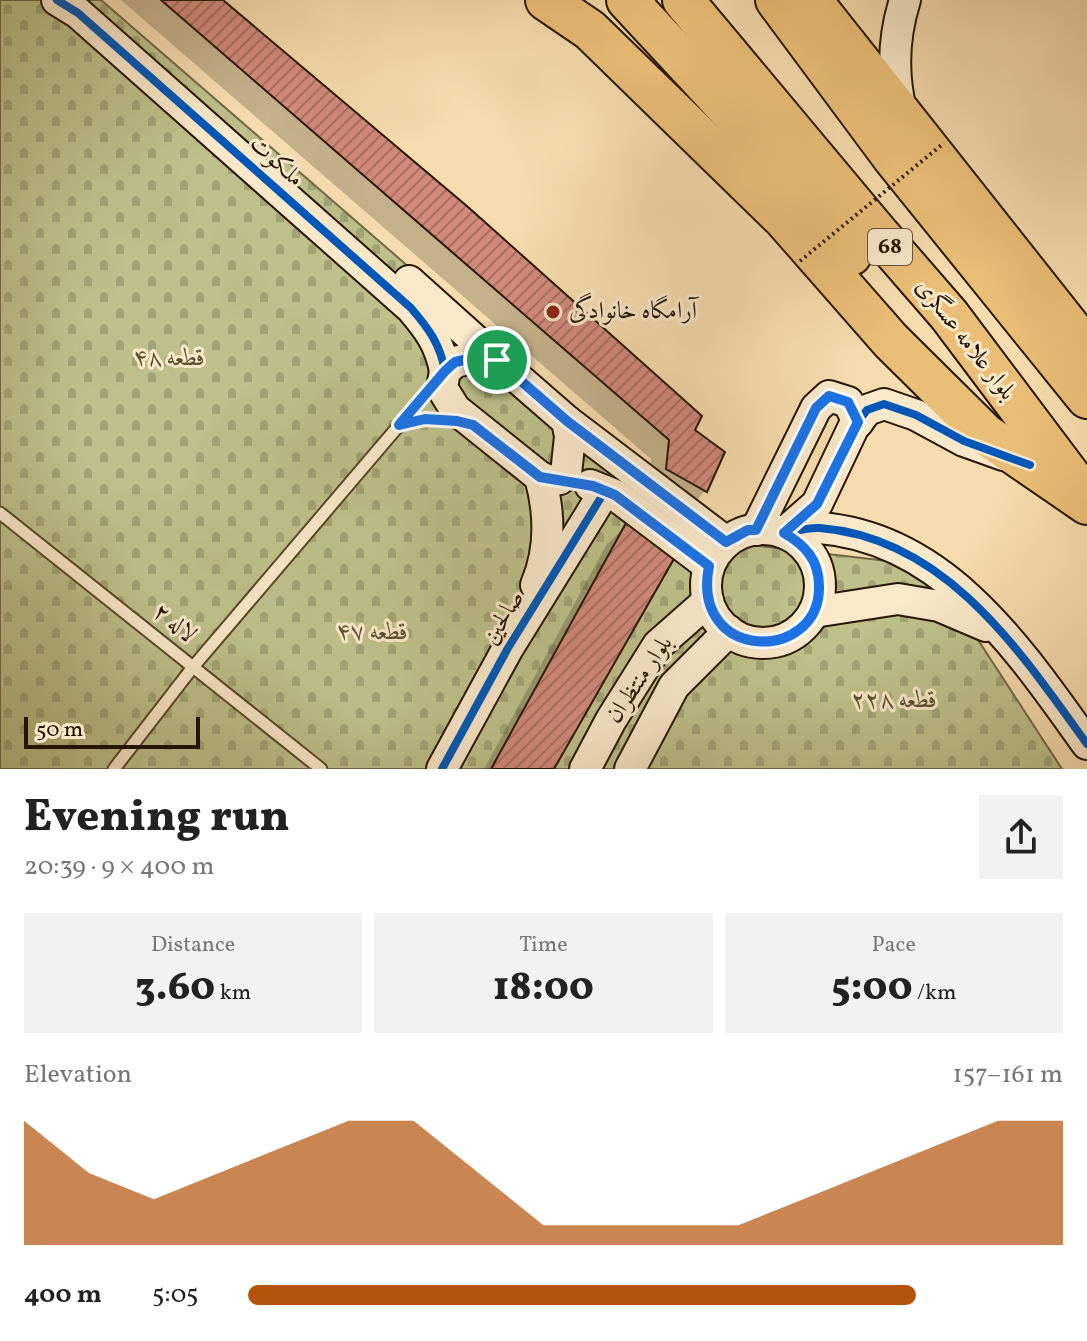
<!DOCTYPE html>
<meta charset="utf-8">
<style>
body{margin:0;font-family:Vollkorn,Amiri,serif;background:#f2f2f2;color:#222;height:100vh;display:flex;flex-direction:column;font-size:30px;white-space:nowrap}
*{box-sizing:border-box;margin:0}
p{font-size:26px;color:#767676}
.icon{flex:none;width:44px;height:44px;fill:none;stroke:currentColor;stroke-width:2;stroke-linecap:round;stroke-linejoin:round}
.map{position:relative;height:769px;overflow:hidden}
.details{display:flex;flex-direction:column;background:#fff;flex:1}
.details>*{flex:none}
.scale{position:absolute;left:24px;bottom:20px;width:176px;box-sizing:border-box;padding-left:8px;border:4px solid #251400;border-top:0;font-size:22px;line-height:28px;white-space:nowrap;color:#251400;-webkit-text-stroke:6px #f9e8ca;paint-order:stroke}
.pin{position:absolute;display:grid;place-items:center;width:68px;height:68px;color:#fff;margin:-34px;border:4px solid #fff;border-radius:50%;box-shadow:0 2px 8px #0007}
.round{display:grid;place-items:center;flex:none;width:84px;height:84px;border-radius:0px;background:#f2f2f2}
.summary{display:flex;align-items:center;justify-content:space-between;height:136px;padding:0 24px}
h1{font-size:44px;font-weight:800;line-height:60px}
.metrics{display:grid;grid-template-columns:repeat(3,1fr);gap:12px;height:136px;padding:8px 24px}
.metrics div{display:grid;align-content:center;border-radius:0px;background:#f2f2f2;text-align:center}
.metrics b{font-size:40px;font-weight:800}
.metrics small{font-size:22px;font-weight:400}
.metrics p{font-size:22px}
.chart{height:224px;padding:16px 24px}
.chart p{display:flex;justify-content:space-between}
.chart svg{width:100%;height:144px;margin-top:8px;fill:#b45309;opacity:.7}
ul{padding:0 24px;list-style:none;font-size:26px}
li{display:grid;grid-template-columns:128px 96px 1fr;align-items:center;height:60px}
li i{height:20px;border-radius:10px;background:#b45309}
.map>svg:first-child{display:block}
</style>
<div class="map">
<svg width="1087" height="769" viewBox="0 0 1087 769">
<defs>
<pattern id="cemetery-stones" width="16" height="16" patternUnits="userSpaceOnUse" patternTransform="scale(2)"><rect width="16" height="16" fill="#bdc08a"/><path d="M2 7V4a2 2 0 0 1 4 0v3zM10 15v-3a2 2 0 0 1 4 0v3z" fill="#a2a475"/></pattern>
<pattern id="building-hatch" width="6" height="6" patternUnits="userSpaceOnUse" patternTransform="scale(2)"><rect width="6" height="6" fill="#d1897b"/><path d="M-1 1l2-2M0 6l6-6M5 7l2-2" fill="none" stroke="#a96f62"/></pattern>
</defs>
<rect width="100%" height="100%" fill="#f6dcae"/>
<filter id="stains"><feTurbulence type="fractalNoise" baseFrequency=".0025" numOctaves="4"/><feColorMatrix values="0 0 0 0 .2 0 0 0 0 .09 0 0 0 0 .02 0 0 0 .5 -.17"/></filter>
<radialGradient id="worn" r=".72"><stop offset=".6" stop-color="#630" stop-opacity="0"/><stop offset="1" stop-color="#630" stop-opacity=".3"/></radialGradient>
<!-- cemetery -->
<path fill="url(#cemetery-stones)" stroke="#716a45" stroke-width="2" d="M0,0h101l625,542 204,24 132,203h-1062z"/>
<!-- shadow -->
<g fill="#0003">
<path d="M121,0h99l472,431 31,22 -18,38 -18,19 -39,-23 3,-28z"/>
<path d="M626,526l-74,243h-68l123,-225z"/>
</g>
<!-- building -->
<g fill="url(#building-hatch)" stroke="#251400" stroke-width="2">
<path d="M161,0h62l245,207 234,209 -7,14 30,22 -18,40 -41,-23 3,-29z"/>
<path d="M626,523l49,34 -121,212h-63z"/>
</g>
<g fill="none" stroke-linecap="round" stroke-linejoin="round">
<!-- lane casing -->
<g stroke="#59462c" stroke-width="15">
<g id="lane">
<path d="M400,425l25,-6 33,2"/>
<path d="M0,513l321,256"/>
<path d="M114,769l79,-102 243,-285"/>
</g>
</g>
<!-- secondary casing -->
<g stroke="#251400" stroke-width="34">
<g id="secondary">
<path d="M57,0l21,13 333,295c18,21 29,36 34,63"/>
<path d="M902,114c-10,-38 -9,-76 3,-114"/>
<path d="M409,281l88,79"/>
<path d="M473,358l24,2 70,61 3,15 -4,38 -6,5 -10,2 -10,-4 -85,-68 -13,-21 3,-17 10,-9z"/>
<path d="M567,421l159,121"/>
<path d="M590,485l25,10 94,71"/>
<circle cx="763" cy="586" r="57"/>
<path d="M756,530l60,-122 13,-12 19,6 10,20"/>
<path d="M784,533c11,-2 25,-6 36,-5 126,10 200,123 267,216"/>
<path d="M784,533l33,-29 36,-76 14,-18 17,-6 32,11 48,26 39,14"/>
<path d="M536,585c15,-35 14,-72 4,-108"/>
<path d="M814,612l84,-13 41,7 47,20"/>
<path d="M442,769l66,-121 97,-157"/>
<path d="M585,769l26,-49 47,-75 50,-44"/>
<path d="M630,769l44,-83 55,-55"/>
</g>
</g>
<!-- highway casing -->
<g stroke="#251400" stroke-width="44">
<g id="highway">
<path d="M546,0l44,30 194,189 107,122 94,93 102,70"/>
<path d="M627,0l114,123 110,132"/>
<path d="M683,0l194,232 72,83 127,169"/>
<path d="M776,0l118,159 193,239"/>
<path d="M811,0l276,349"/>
</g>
</g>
<!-- lane -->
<use href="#lane" stroke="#f9e8ca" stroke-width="11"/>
<!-- secondary -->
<use href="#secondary" stroke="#f9e8ca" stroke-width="30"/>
<!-- highway -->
<use href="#highway" stroke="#ebbe77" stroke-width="40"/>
<!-- path-bridge -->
<path stroke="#251400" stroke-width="4" stroke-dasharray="2 4" stroke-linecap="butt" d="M800,261l144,-118"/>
<!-- cycleway casing -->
<g stroke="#f9e8ca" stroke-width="13">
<g id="cycleway">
<path d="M57,0l21,13 333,295c18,21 29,36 34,63"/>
<path d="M784,533c11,-2 25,-6 36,-5 126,10 200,123 267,216"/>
<path d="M784,533l33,-29 36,-76 14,-18 17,-6 32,11 48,26 66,24"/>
<path d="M442,769l66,-121 97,-157"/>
</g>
</g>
<!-- cycleway -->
<use href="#cycleway" stroke="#0057b8" stroke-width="8"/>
</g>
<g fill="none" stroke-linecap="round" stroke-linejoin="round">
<!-- route casing -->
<g stroke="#fff" stroke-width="16">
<path id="route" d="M473,358l24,2 70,61 159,121 22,-12h8l60,-122 13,-12 19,6 10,20 -41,82 -33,29c21,12 35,27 35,53 2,77 -129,77 -110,-20l-94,-71 -22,-9 -53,-9 -67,-52 -16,-4 -32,-2 -26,6 46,-54 10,-9z"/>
</g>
<!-- route -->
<use href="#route" stroke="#1a73e8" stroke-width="10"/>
</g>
<!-- markers -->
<circle fill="#8f2418" stroke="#f9e8ca" stroke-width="3" cx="553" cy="312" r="8"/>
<g text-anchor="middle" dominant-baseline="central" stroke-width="6" stroke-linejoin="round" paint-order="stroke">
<!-- shield labels -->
<rect fill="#f9e8ca" stroke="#65543d" stroke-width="2" x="868" y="229" width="44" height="36" rx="6"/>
<g font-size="22" font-weight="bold" fill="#251400">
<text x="890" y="247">68</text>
</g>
<!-- street labels -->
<g font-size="24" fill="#251400" stroke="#f9e8ca">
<text transform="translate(276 162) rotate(42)">ملکوت</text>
<text transform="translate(965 340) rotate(52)">بلوار علامه عسگری</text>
<text transform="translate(504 618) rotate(-59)">صالحین</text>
<text transform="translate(174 624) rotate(39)">لاله ۲</text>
<text transform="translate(640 680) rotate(-56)">بلوار منتظران</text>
</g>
<!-- poi labels -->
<g font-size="24" fill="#251400" stroke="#f9e8ca" text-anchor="start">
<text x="569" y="312">آرامگاه خانوادگی</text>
</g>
<!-- park labels -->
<g font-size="24" font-style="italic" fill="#5a5030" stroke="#f9e8ca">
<text x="170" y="359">قطعه ۴۸</text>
<text x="373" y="633">قطعه ۴۷</text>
<text x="895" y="701">قطعه ۲۲۸</text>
</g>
</g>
<rect width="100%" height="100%" filter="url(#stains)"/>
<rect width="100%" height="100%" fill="url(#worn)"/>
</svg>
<div class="scale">50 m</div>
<div class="pin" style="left:497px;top:360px;background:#1e9e55"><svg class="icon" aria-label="arrive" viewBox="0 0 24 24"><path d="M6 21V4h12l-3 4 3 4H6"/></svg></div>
</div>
<section class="details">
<div class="summary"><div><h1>Evening run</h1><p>20:39 · 9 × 400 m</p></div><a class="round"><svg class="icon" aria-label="share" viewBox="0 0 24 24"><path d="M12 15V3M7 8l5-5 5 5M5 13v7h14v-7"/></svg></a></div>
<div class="metrics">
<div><p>Distance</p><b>3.60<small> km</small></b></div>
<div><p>Time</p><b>18:00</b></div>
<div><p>Pace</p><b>5:00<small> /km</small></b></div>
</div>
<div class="chart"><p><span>Elevation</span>157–161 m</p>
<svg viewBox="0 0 160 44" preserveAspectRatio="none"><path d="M0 44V6L10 22L20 30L30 22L40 14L50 6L60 6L70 22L80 38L90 38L100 38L110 38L120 30L130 22L140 14L150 6L160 6V44z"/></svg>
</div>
<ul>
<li><b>400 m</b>5:05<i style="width:82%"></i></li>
</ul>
</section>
